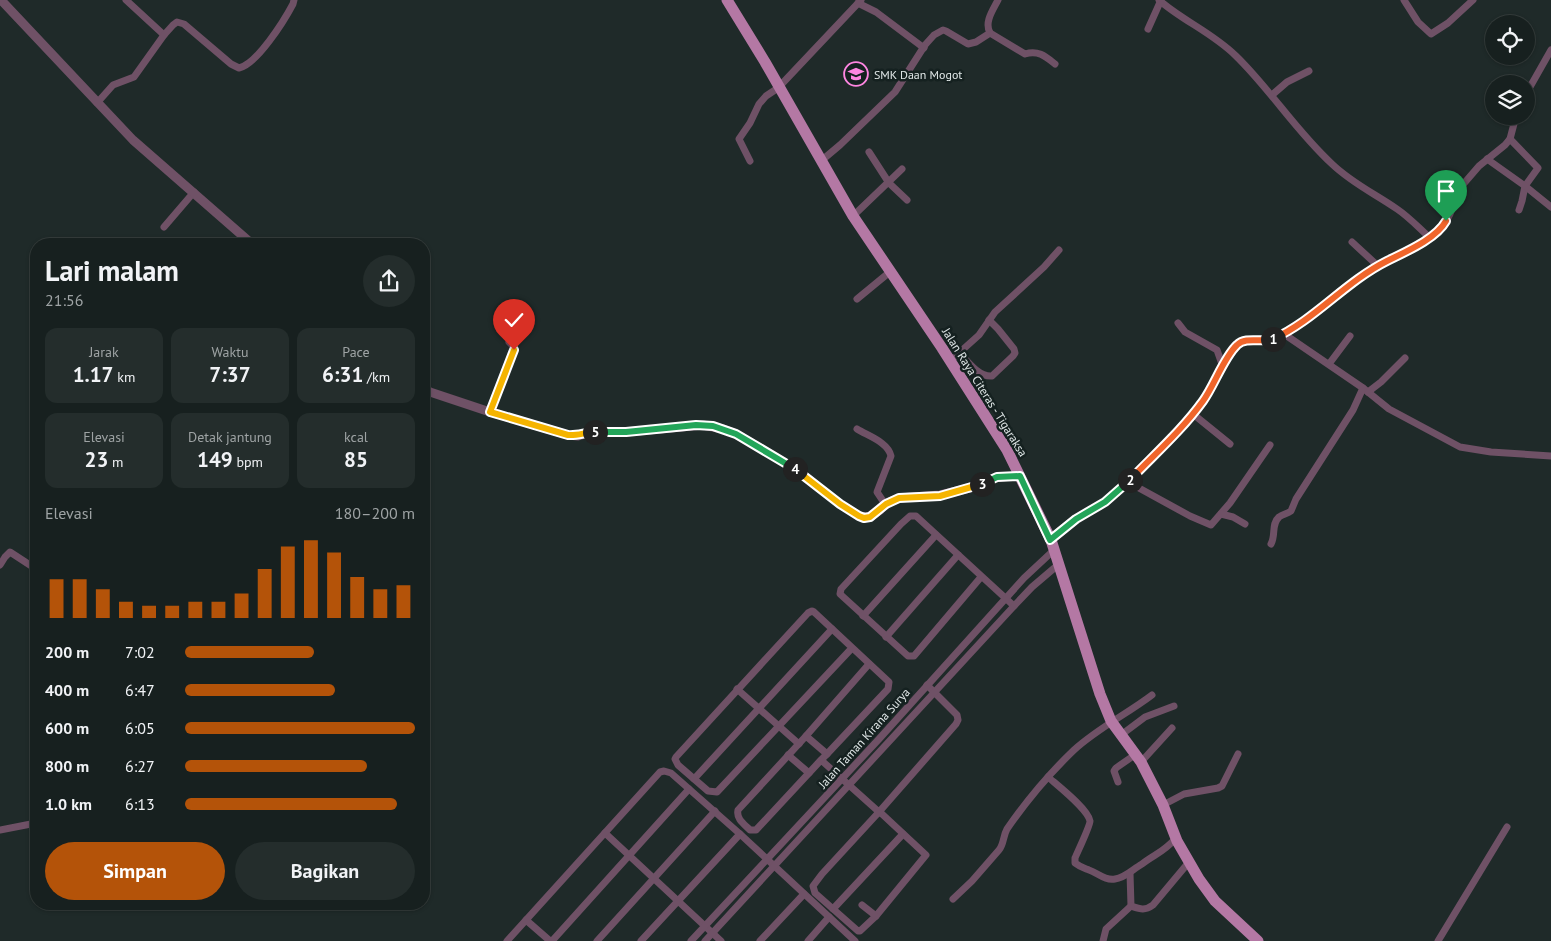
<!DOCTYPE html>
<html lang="id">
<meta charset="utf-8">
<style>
body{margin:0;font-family:"PT Sans",sans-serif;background:#242d2c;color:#f1f3f6;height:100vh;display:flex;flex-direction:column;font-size:19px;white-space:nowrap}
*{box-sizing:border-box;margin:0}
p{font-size:16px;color:#9ea3a4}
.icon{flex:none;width:28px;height:28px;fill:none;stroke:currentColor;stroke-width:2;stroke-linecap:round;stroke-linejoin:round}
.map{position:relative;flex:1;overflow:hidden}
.drawer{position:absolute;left:30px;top:238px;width:400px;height:672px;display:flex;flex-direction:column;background:#17201f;border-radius:20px;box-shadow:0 1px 4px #0004,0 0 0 1px #363e3d}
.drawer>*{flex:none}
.buttons{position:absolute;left:1485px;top:15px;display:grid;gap:10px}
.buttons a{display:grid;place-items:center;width:50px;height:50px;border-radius:50%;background:#17201f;box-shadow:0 1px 4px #0004,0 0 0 1px #363e3d;font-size:25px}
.pin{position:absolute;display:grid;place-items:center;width:42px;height:42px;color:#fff;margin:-51px -21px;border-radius:50% 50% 50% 0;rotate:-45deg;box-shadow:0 0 5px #0007}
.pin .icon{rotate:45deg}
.km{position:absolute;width:25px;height:25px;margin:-12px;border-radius:50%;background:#222;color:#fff;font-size:14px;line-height:25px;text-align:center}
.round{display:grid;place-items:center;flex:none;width:52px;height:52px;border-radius:26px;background:#242d2c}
.summary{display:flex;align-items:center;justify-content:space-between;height:85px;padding:0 15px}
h1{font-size:28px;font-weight:800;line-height:38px}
.metrics{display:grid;grid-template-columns:repeat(3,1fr);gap:8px;height:85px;padding:5px 15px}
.metrics div{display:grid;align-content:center;border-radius:12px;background:#242d2c;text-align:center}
.metrics b{font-size:21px;font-weight:800}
.metrics small{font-size:14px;font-weight:400}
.metrics p{font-size:14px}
.chart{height:140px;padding:10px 15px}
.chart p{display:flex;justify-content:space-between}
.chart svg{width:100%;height:90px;margin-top:5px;stroke:#b45309;stroke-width:6}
.primary-button{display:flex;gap:10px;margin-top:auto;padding:10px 15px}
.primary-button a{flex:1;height:58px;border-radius:30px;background:#b45309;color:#fff;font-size:20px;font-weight:800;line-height:58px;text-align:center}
.primary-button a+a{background:#242d2c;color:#f1f3f6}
ul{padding:0 15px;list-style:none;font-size:16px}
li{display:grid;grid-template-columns:80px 60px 1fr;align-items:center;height:38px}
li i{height:12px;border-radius:6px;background:#b45309}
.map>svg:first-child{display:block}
</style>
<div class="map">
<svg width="1551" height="941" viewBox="0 0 1551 941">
<rect width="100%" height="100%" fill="#1f2a29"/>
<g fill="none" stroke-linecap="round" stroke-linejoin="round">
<!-- minor -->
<g stroke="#6f5166" stroke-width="7">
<path d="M126,0l38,35"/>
<path d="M1159,0c24,21 54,33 77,56 34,33 60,75 96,108 21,20 42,29 65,45 12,8 22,19 32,28"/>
<path d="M1404,0l14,22 13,12 17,-11 25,-23"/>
<path d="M858,3l18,9 48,36"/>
<path d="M1148,29l13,-29"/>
<path d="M990,33l35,21c13,-4 20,2 30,10"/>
<path d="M1526,94l25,-44"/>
<path d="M1272,95l15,-13 22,-11"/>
<path d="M97,103l16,-18 21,-8 30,-42 9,-10 4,-3 7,2 47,40 8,4c18,-4 45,-47 54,-64l1,-4"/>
<path d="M1510,139l28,29 -13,18 -3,15 -3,9"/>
<path d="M869,152l20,31 18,17"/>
<path d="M1487,159l38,27 26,21"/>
<path d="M750,161l-11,-22 11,-16 9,-19 7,-8 12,-8 83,-88"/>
<path d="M821,161l19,-16 55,-53 30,-47 9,-10 9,-5 3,1 22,13 8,-2 14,-9c-6,-11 3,-23 8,-33"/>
<path d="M853,216l49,-47"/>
<path d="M164,227l30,-35"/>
<path d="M1352,242l26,24"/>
<path d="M857,299l34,-28"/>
<path d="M1178,323l7,9 32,18 6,17"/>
<path d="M1284,334l79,54 26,21 71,38 31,5 60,4"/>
<path d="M960,353c8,9 19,24 32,23l21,-20 2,-3 -1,-4 -16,-20 -9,-9"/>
<path d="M950,361l29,-26 16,-23 49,-45 15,-17"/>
<path d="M1329,364l21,-28"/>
<path d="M1368,392l13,-10 24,-24"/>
<path d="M490,412l24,-62 -1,-4 -4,-4"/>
<path d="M1193,414l37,30"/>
<path d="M857,429c11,7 31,13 34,27l-14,36 8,12"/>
<path d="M1128,482l62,34 21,9 19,-22 40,-58"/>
<path d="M1221,514l12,3 12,7"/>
<path d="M1051,540l19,-17 12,-8 18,-9 19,-16 64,-64 21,-25 26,-46 7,-10 12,-5 14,1 8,-2 13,-5 15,-9 45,-37 22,-15 53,-29 20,-14 5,-5 6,-11 10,-26 19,-22 26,-21 5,-6 6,-23"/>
<path d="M1271,544c5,-9 0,-20 8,-27 4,-3 8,-3 12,-6l5,-12 57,-89 10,-22"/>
<path d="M0,565l5,-8 5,-5 26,17"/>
<path d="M981,577l-67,79h-6l-68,-62 1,-5 60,-65 9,-8h6l98,90"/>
<path d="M863,616l73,-81"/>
<path d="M886,637l72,-82"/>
<path d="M737,689l62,55"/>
<path d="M1121,735l24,-18 29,-11"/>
<path d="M806,736l63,-72"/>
<path d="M827,754l61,-65 1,-7 -75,-70 -2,-1 -4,2 -132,144 -1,2 3,6 30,26 9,1 135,-144"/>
<path d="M788,755l21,18"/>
<path d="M821,760l-65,70h-6c-6,-6 -14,-11 -12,-20l68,-74 21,18 -6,6 58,52 3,2 44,41 -50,61 -16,15h-2l-43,-38 -2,-7 9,-12 57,-62 77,-88 2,-4 -1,-5 -30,-30"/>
<path d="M1141,762l31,-34"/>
<path d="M1048,777c9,8 40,32 42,44 0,5 -12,30 -15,37v5c5,4 9,5 14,7 9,3 16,11 26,9 10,-1 18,-10 27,-15 13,-10 22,-12 34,-26"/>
<path d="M694,779l138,-150"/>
<path d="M1118,782l-4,-11 2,-3 20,-14"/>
<path d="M1163,805l21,-11 34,-6 4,-2 16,-32"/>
<path d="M0,830l36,-7"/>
<path d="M605,833l116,108"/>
<path d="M1130,873l1,33c9,3 14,5 22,-1l36,-43"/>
<path d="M953,899l19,-18 27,-31c5,-6 4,-14 8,-21 18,-26 44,-57 67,-79 24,-22 53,-36 78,-55"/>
<path d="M862,905l14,11"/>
<path d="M833,909l70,-75"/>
<path d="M526,920l24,21"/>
<path d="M507,941l153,-169 4,-1 7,2 69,61 115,107"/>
<path d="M552,941l137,-152"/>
<path d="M597,941l118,-130"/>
<path d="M641,941l99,-107"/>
<path d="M691,941l188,-202 145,-161 30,-28"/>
<path d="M705,941l309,-335 18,-19 27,-23"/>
<path d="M760,941l44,-47"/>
<path d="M808,941l21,-24"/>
<path d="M1103,941l3,-12 25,-23"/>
<path d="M1438,941l69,-114"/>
</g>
<!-- tertiary -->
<g stroke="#6f5166" stroke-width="9">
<path d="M1,0l132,140 119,104"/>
<path d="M424,388l6,4 60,20 78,23 10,1 13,-4h35l77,-7 20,4 13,5 58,34 46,36 19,12 5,1h6l10,-7 5,-6 14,-6 41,-3 38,-9 19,-9 23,-1"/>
</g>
<!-- primary -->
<path stroke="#b478a4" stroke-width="11" d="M727,0l38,62 88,154 89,132 65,102 44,90 49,154 11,27 30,41 22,43 14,36 22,38 16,22 43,40"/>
</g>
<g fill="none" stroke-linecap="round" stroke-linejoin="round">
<!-- split-1 casing -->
<g stroke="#fff" stroke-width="10">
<path id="split-1" d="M1273,339c42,-19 72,-57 114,-78 18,-9 49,-22 59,-40"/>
</g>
<!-- split-2 casing -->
<g stroke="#fff" stroke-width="10">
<path id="split-2" d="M1130,480c25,-26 52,-50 73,-79 11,-15 21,-44 34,-56 9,-9 25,-2 36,-6"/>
</g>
<!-- split-3 casing -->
<g stroke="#fff" stroke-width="10">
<path id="split-3" d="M982,484l15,-7 23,-1 30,64 26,-21 29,-17 25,-22"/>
</g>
<!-- split-4 casing -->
<g stroke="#fff" stroke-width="10">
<path id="split-4" d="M795,469l45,35 19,12 5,2 6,-1 16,-13 13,-6 41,-2 42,-12"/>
</g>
<!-- split-5 casing -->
<g stroke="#fff" stroke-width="10">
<path id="split-5" d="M595,432h31l70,-7 17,1 23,8 59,35"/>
</g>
<!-- split-6 casing -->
<g stroke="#fff" stroke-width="10">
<path id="split-6" d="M514,350l-24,62 78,23c9,1 18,-3 27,-3"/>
</g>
<!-- split-1 -->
<use href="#split-1" stroke="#f0652b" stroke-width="6"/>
<!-- split-2 -->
<use href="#split-2" stroke="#f0652b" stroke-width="6"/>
<!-- split-3 -->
<use href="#split-3" stroke="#22a559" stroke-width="6"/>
<!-- split-4 -->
<use href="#split-4" stroke="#f5b400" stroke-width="6"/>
<!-- split-5 -->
<use href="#split-5" stroke="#22a559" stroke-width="6"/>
<!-- split-6 -->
<use href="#split-6" stroke="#f5b400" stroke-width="6"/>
</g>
<!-- icons -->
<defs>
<g id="school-ring" transform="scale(1.25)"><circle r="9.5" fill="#152120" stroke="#fe86e1" stroke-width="1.5"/><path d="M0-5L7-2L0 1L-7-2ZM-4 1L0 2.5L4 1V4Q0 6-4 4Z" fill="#fe86e1"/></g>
</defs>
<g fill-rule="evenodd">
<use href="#school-ring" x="856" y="74"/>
</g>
<g text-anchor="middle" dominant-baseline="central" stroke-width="5" stroke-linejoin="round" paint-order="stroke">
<!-- poi labels -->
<g font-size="12" fill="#e0e7e7" stroke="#152120" text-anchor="start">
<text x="874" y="74">SMK Daan Mogot</text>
</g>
<!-- street labels -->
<g font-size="12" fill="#e0e7e7" stroke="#152120">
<text transform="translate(985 392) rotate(58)">Jalan Raya Citeras - Tigaraksa</text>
<text transform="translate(864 738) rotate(-48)">Jalan Taman Kirana Surya</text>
</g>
</g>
</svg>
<div class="buttons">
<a><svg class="icon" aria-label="locate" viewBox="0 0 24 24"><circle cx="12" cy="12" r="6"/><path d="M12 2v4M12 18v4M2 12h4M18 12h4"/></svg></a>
<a><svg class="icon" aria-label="layers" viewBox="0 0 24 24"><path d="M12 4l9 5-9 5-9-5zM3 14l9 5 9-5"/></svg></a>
</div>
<div class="pin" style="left:1446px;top:221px;background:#1e9e55"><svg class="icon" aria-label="arrive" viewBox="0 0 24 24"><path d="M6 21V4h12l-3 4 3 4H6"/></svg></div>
<div class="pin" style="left:514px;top:350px;background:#d93025"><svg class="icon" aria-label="check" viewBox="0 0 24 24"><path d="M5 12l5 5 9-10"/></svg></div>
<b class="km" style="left:1273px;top:339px">1</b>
<b class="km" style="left:1130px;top:480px">2</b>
<b class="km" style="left:982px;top:484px">3</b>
<b class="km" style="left:795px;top:469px">4</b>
<b class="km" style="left:595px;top:432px">5</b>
<section class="drawer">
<div class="summary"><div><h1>Lari malam</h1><p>21:56</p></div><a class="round"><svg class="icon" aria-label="share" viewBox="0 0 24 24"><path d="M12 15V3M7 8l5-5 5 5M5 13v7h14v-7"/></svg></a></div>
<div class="metrics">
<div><p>Jarak</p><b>1.17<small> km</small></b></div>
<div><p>Waktu</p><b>7:37</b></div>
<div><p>Pace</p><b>6:31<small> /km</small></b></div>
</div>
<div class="metrics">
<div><p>Elevasi</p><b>23<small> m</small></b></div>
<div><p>Detak jantung</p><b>149<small> bpm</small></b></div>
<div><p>kcal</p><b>85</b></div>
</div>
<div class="chart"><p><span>Elevasi</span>180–200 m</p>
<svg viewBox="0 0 160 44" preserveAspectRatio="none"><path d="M5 44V25M15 44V25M25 44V30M35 44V36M45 44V38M55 44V38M65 44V36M75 44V36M85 44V32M95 44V20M105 44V9M115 44V6M125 44V12M135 44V24M145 44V30M155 44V28"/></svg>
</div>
<ul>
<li><b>200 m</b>7:02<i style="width:56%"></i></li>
<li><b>400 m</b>6:47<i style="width:65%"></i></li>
<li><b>600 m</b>6:05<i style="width:100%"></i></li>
<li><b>800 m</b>6:27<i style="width:79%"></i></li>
<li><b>1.0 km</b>6:13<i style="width:92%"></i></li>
</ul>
<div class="primary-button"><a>Simpan</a><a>Bagikan</a></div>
</section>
</div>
